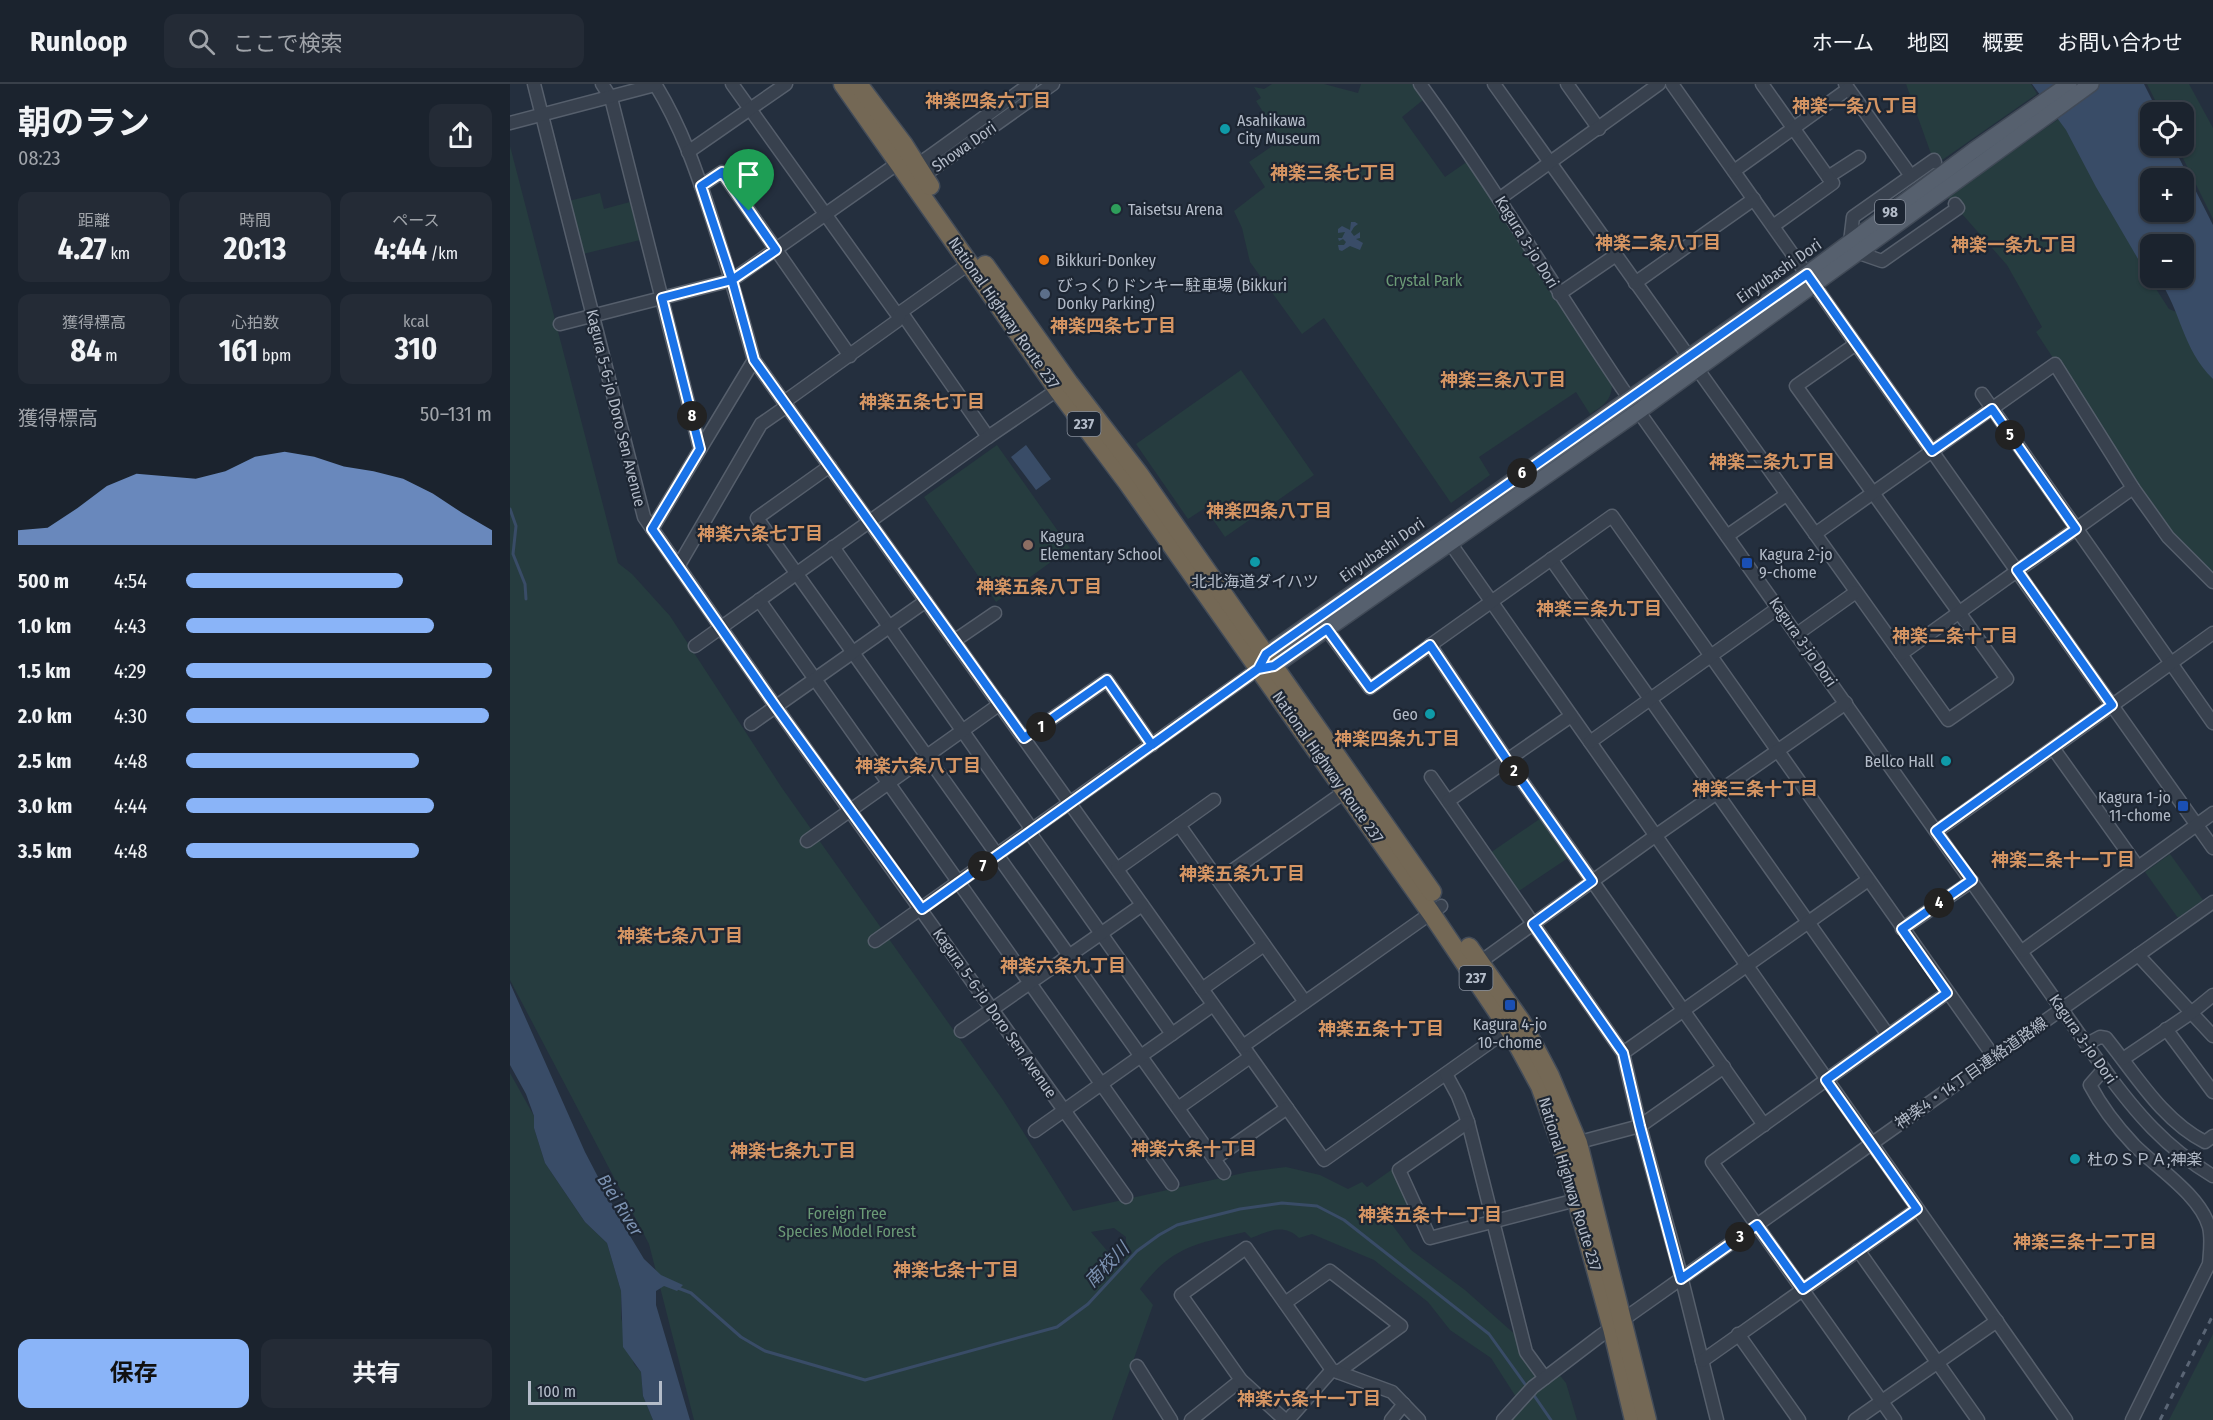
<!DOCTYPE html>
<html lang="ja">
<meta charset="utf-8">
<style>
body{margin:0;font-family:"Fira Sans Condensed","Noto Sans JP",sans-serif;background:#242b36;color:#f1f3f6;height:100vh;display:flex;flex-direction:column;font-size:22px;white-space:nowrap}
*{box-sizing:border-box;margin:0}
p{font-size:20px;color:#a0a4aa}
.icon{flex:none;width:33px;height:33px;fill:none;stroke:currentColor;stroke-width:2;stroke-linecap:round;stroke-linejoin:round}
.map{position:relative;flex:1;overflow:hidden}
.details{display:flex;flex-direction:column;background:#1b232e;width:510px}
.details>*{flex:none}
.fabs{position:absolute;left:1630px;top:18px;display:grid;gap:12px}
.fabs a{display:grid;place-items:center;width:54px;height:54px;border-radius:12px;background:#1b232e;box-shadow:0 2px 4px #0004,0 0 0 2px #39404a;font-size:30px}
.scale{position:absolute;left:18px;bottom:15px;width:134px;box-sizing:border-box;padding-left:6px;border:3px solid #b4bcc9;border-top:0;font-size:16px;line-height:21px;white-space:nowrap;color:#b4bcc9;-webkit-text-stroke:4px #1d2633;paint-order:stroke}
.pin{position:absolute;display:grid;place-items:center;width:51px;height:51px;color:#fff;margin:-62px -26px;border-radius:50% 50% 50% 0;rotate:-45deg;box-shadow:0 0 6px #0007}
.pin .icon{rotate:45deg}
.km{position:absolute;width:30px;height:30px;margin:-15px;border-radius:50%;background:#222;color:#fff;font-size:16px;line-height:30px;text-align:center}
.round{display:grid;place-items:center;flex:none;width:63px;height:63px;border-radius:12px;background:#242b36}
.head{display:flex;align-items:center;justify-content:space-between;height:102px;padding:0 18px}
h1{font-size:33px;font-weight:700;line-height:45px}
.stats{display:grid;grid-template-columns:repeat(3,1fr);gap:9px;height:102px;padding:6px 18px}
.stats div{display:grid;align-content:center;border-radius:12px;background:#242b36;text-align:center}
.stats b{font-size:30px;font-weight:700}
.stats small{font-size:16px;font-weight:400}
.stats p{font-size:16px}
.chart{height:168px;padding:12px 18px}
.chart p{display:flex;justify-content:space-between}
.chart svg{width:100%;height:108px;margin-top:6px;fill:#8ab4f8;opacity:.7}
.button{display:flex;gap:12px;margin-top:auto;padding:12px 18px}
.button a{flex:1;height:69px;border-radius:12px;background:#8ab4f8;color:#111;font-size:24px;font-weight:700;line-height:69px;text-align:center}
.button a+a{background:#242b36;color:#f1f3f6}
ul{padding:0 18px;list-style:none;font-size:20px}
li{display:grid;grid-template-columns:96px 72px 1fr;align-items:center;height:45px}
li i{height:15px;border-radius:8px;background:#8ab4f8}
header{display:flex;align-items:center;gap:36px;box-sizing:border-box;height:84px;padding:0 30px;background:#1b232e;border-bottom:2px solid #39404a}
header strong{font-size:28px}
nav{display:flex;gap:33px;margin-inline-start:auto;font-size:21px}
.search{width:420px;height:54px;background:#242b36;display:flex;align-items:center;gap:15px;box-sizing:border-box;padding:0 21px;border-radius:12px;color:#a0a4aa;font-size:22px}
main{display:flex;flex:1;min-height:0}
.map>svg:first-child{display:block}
</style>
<header>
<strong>Runloop</strong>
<div class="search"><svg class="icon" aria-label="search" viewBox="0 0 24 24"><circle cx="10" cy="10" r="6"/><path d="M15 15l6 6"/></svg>ここで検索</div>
<nav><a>ホーム</a><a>地図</a><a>概要</a><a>お問い合わせ</a></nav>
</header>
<main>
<section class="details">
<div class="head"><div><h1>朝のラン</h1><p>08:23</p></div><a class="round"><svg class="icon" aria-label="share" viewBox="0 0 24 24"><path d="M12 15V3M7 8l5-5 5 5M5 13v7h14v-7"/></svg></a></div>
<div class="stats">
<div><p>距離</p><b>4.27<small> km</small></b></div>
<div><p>時間</p><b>20:13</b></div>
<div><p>ペース</p><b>4:44<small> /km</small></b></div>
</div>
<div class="stats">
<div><p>獲得標高</p><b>84<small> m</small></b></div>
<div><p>心拍数</p><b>161<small> bpm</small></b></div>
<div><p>kcal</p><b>310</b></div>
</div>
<div class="chart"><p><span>獲得標高</span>50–131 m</p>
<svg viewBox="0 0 160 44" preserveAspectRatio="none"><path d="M0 44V38L10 37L20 29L30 20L40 15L50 16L60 17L70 14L80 8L90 6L100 8L110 12L120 14L130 17L140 23L150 31L160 38V44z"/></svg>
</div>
<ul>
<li><b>500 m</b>4:54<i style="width:71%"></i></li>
<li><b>1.0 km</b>4:43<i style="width:81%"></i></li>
<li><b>1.5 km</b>4:29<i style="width:100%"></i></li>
<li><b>2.0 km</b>4:30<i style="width:99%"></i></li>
<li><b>2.5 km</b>4:48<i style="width:76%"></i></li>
<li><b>3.0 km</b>4:44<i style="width:81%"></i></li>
<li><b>3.5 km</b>4:48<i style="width:76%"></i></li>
</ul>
<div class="button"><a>保存</a><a>共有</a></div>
</section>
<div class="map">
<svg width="1703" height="1336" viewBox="0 0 1703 1336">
<rect width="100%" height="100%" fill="#242f3e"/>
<!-- green -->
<g fill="#263c3f" fill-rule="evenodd">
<path d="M762,0h52l34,9 3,-9h51l11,16 -21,17 43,60 23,-16 144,223c0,16 -9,22 -22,30l-14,-22 -97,65 11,18 -39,28 -127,-185 -22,16 -52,-72 -8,-34 -8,-17 31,-24 -16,-25 32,-22 -25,-39 5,-3 -7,-11 10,2z"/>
<path d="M1396,0h125l6,10 -102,71z"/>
<path d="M1637,0h42l24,44v91l-36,-73h7v-34h-23z"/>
<path d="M1550,34l72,125 17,35 20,31 17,7 27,53v205l-41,-40 -37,-51 -99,-151 6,-5 -35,-62 -60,-68z"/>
<path d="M0,62l108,417 14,11 38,42 112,172 221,312 70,111 175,-39 38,-5 34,8 28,14 14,-7 5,5 30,-21 10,38 -17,18 21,28 54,40 53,47 21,39 -23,21 -25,-39 -41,-28 -22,-28 -54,-42 -62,-26 -13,4c-15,-15 -31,-7 -48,0l-6,-6c-49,12 -73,14 -105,57l13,16 -41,115h-418l-45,-176 -139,-264zM604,1144l12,9v14l-4,17 -31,-36z"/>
<path d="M90,109l4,16 26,-7 10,38 -57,14 -14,-53z"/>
<path d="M731,286l73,105 -89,62 -20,-29 -17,11 -52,-75z"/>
<path d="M487,361l73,103 -74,54 -72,-105z"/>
<path d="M1031,734l27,40 -52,35 -26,-40z"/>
<path d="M1660,770l33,46 -25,18 -33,-46z"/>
<path d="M0,989l24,43v12l11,35 40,59 22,21 14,48v27l13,46 7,8 2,24 10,24h-143z"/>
<path d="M1703,1250v86h-44z"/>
<path d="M1048,1289l8,10 11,37h-65l-3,-4z"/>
</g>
<!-- water -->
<g fill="#394c67" fill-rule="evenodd">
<path d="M1522,0h112l14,28h-7v34h22l40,79v154c-31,-30 -32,-69 -55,-101h26v-34h-33v26l-10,-6 -45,-77 -30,-57zM1641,94h33v34h-33z"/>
<path d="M841,138h4l3,2 -4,3 -3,5 3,4 6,-4v6l-4,1 7,4 -3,7 -10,-4 -8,5 -3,-1 -1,-5h6l2,-3 -3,-3 -4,2 -1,-3h4l3,-6 -7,1v-4l4,-3 8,4z"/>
<path d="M516,361l25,34 -15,11 -25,-33z"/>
<path d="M0,899l75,169 36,69 23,38 17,16 22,10 -6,6 -13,-5 -8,5v14l34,115h-37l-10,-24 -2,-24 -18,-25 -2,-56 -14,-48 -22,-21 -40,-59 -11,-35v-12l-8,-22 -16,-29z"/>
</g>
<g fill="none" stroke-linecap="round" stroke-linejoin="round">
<!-- stream -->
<g stroke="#394c67" stroke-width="3">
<path d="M0,425l6,17 -3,28 12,30 1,15"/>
<path d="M168,1204l13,5 50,44 24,14 100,29 192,-53 31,-23 49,-53 22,-16 18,-10 63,-16 42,-6 35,3 27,14 145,114 38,53"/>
<path d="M1023,1310l18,26"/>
</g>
<!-- minor casing -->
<g stroke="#565f6c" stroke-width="15">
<g id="minor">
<path d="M24,0l110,433 132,190 350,490"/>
<path d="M92,0l9,14 89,351"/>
<path d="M145,0c26,42 42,88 57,135 15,47 29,93 42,141l570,800 189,-134"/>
<path d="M222,0l167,233"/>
<path d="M910,0c72,99 134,203 202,304l482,681c32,44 62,79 109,107"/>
<path d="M984,0l454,636 59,-41 -211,-293 60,-42"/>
<path d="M1057,0l32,45"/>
<path d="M1162,0l541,764"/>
<path d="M1252,0l66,93 31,-20"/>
<path d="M1335,0l66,92"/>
<path d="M0,39l145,-38"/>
<path d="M178,68l98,-68"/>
<path d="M403,87l3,-5 17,-12 97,-70"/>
<path d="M1224,87l114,-82"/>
<path d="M407,93l6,-1 130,-92"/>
<path d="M191,102l21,-14 128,184"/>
<path d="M989,115l160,-115"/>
<path d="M1263,142l60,-43 -5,-6"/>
<path d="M1340,158l3,-25 81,-57 1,2"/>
<path d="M1349,169l23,8 76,-53 -3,-4"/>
<path d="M1125,199l119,-84"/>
<path d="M1049,210l57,-39"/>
<path d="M391,228l87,125"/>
<path d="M50,240l172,-44 172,-121"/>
<path d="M1472,310l231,329"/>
<path d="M274,318l113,-81 4,-9 69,-49"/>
<path d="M320,382l-73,52 467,655"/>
<path d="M142,445l102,-169"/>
<path d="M1305,450l240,-170 78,124 35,49 45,45"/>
<path d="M1217,452l59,-41"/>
<path d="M936,453l620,883"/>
<path d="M323,463l200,284"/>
<path d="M1041,475l337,476"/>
<path d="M169,481l82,-141 26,-18"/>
<path d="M249,516l413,584"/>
<path d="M812,539l48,65 242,-172 382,541"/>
<path d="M1287,550l59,-42"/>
<path d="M444,557l41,-28"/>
<path d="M920,561l77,115 257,365"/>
<path d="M185,562l293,-209 75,-51"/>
<path d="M1391,570l232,-166"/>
<path d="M241,640l175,-123"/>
<path d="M514,654l83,-58 45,65"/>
<path d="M1080,658l188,-134"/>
<path d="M1543,664l85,119"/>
<path d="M921,693l192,276 17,73 39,142 38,152"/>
<path d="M938,717l123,-85"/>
<path d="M669,741l126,177"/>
<path d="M1427,747l276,-198"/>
<path d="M520,749l142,201"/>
<path d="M297,757l193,-137"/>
<path d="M607,785l97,-69"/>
<path d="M709,796l131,-92"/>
<path d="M1392,845l70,-48"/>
<path d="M365,857l383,-272"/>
<path d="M1512,867l191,-138"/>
<path d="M1628,871l75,81"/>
<path d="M966,881l179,-129 191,-133"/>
<path d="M692,905l62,-44"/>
<path d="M1656,945l47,63"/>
<path d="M451,947l181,-126"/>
<path d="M1577,960l13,-7 6,1c30,37 56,82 99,104l8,-6"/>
<path d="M733,962l198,-140"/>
<path d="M1113,969l245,-173"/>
<path d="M1613,975l68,-46 22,-18"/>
<path d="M1594,985l-14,16c11,21 28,43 44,60 23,23 66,50 75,82 3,12 1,25 0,37l-77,156"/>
<path d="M936,990l12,22 10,26 58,230 19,26"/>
<path d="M668,1024l72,-51"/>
<path d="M958,1038l-69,48 31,68 154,-40"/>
<path d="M525,1047l178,-126"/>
<path d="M1062,1060l68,-18 84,-59"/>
<path d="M704,1075l73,-51"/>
<path d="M1348,1166l120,170"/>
<path d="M775,1219l45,-32 71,55 -63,46"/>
<path d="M1228,1250l61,86"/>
<path d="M1192,1277l215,-152"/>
<path d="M627,1282l34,54"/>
<path d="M681,1336l50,-40"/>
<path d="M775,1336l-44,-40 -60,-85 65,-47 86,122 60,22 27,28"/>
<path d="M778,1336l44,-50"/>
<path d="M881,1336l13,-16"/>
<path d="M993,1336l30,-33 67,-51 613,-434"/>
<path d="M1345,1336l142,-99"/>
<path d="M1385,1336l-183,-258 235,-169"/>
</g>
</g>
<!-- major casing -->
<g stroke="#414a57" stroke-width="18">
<g id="major">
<path d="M751,580l5,-10 541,-380 166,-123 96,-67"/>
<path d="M754,584l10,-2 365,-255 452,-327"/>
</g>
</g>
<!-- highway casing -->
<g stroke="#434c59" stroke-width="21">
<g id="highway">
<path d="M333,0l215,306 69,92 304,431 78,116 31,57 22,61 50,181 22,92"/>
<path d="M348,0l46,61 26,41"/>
<path d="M475,181l84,118 70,91 293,418"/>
<path d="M959,863l52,74 29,55 28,67 69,277"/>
</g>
</g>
<!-- minor -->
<use href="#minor" stroke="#38414e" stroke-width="12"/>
<!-- major -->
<use href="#major" stroke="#56606e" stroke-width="15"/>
<!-- highway -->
<use href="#highway" stroke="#746855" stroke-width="18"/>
<!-- rail -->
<path stroke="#5a6575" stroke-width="3" stroke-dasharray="6 6" stroke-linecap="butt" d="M1650,1336l53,-105"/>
</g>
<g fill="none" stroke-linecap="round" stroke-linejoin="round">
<!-- route casing -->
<g stroke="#fff" stroke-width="12">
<path id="route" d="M239,127l27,39 -44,30 22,80 270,378 83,-58 45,65 106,-76 16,-3 53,-37 43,59 60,-43 77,115 85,121 -59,43 90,129 17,73 41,153 76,-54 46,64 114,-80 -91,-129 121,-87 -45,-64 70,-49 -36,-49 176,-126 -95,-135 59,-41 -84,-120 -60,42 -125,-177 -541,380 -8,15 -336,240 -146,-202 -124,-178 48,-80 -38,-151 70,-18 -31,-94 21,-14 27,39"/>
</g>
<!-- route -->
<use href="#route" stroke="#1a73e8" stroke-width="8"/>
</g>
<!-- markers -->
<g fill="#0f9aa8" stroke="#1d2633" stroke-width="2">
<circle cx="715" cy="45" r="6"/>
<circle cx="745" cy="478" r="6"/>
<circle cx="920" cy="630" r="6"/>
<circle cx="1436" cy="677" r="6"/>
<circle cx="1565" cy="1075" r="6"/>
</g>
<circle fill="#2e9e5b" stroke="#1d2633" stroke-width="2" cx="606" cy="125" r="6"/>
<circle fill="#e8710a" stroke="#1d2633" stroke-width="2" cx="534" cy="176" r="6"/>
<circle fill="#5c6f8a" stroke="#1d2633" stroke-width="2" cx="535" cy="210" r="6"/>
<circle fill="#8d6e63" stroke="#1d2633" stroke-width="2" cx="518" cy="461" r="6"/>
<g fill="#1a4fb4" stroke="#1d2633" stroke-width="2">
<rect x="1231" y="473" width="12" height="12" rx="3"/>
<rect x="1667" y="716" width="12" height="12" rx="3"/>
<rect x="994" y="915" width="12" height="12" rx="3"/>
</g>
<g text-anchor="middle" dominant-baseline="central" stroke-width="4.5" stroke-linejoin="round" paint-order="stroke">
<!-- shield labels -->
<g fill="#1d2633" stroke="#878f9c" stroke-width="1.5">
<rect x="1365" y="116" width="30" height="24" rx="4.5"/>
<rect x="557.5" y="328" width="33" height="24" rx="4.5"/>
<rect x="949.5" y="882" width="33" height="24" rx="4.5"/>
</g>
<g font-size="15" font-weight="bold" fill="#b4bcc9">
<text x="1380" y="128">98</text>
<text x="574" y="340">237</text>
<text x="966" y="894">237</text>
</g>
<!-- poi labels -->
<g font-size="16" fill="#b4bcc9" stroke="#1d2633" text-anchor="start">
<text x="727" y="36">Asahikawa<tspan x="727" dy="18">City Museum</tspan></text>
<text x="618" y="125">Taisetsu Arena</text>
<text x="546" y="176">Bikkuri-Donkey</text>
<text x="547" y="201">びっくりドンキー駐車場 (Bikkuri<tspan x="547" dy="18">Donky Parking)</tspan></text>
<text x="530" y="452">Kagura<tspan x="530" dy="18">Elementary School</tspan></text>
<text x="1249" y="470">Kagura 2-jo<tspan x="1249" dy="18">9-chome</tspan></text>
<text x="745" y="497" text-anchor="middle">北北海道ダイハツ</text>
<text x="908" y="630" text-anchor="end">Geo</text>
<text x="1424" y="677" text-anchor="end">Bellco Hall</text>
<text x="1661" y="713" text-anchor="end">Kagura 1-jo<tspan x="1661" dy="18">11-chome</tspan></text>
<text x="1000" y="940" text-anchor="middle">Kagura 4-jo<tspan x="1000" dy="18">10-chome</tspan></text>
<text x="1577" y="1075">杜のＳＰＡ;神楽</text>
</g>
<!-- street labels -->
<g font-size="16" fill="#b4bcc9" stroke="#1d2633">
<text transform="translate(454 63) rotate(-35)">Showa Dori</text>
<text transform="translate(1017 158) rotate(58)">Kagura 3-jo Dori</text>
<text transform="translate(1269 187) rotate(-35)">Eiryubashi Dori</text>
<text transform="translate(494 229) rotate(55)">National Highway Route 237</text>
<text transform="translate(106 324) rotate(76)">Kagura 5-6-jo Doro Sen Avenue</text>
<text transform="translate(872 466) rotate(-35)">Eiryubashi Dori</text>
<text transform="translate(1293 558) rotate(55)">Kagura 3-jo Dori</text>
<text transform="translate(818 683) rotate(55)">National Highway Route 237</text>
<text transform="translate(485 929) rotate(55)">Kagura 5-6-jo Doro Sen Avenue</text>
<text transform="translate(1573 955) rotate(55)">Kagura 3-jo Dori</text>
<text transform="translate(1461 989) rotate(-35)">神楽4・14丁目連絡道路線</text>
<text transform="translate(1060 1100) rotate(73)">National Highway Route 237</text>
</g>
<!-- park labels -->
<g font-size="16" fill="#6b9a76" stroke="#1d2633">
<text x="914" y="196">Crystal Park</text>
<text x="337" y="1129">Foreign Tree<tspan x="337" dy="18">Species Model Forest</tspan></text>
</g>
<!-- neighbourhood labels -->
<g font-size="18" font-weight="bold" fill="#d59563" stroke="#1d2633">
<text x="478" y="17">神楽四条六丁目</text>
<text x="1345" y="22">神楽一条八丁目</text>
<text x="823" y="89">神楽三条七丁目</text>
<text x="1148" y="159">神楽二条八丁目</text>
<text x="1504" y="161">神楽一条九丁目</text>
<text x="603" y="242">神楽四条七丁目</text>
<text x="993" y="296">神楽三条八丁目</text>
<text x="412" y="318">神楽五条七丁目</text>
<text x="1262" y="378">神楽二条九丁目</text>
<text x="759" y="427">神楽四条八丁目</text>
<text x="250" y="450">神楽六条七丁目</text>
<text x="529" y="503">神楽五条八丁目</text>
<text x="1089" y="525">神楽三条九丁目</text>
<text x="1445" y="552">神楽二条十丁目</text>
<text x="887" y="655">神楽四条九丁目</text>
<text x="408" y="682">神楽六条八丁目</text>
<text x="1245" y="705">神楽三条十丁目</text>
<text x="1553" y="776">神楽二条十一丁目</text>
<text x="732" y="790">神楽五条九丁目</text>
<text x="170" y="852">神楽七条八丁目</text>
<text x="553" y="882">神楽六条九丁目</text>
<text x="871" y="945">神楽五条十丁目</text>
<text x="684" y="1065">神楽六条十丁目</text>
<text x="283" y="1067">神楽七条九丁目</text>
<text x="920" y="1131">神楽五条十一丁目</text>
<text x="1575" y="1158">神楽三条十二丁目</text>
<text x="446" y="1186">神楽七条十丁目</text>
<text x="799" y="1315">神楽六条十一丁目</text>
</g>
<!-- water labels -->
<g font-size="18" font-style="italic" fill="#7c92b1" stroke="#1d2633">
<text transform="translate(110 1121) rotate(58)">Biei River</text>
<text transform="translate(597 1181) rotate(-46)">南校川</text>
</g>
</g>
</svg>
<div class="fabs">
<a><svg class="icon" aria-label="locate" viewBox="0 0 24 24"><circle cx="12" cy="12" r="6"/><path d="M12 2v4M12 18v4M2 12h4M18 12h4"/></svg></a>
<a>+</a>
<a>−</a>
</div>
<div class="scale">100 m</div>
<div class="pin" style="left:239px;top:127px;background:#1e9e55"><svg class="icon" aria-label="arrive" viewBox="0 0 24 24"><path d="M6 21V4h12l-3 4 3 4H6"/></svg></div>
<b class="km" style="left:531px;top:643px">1</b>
<b class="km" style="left:1004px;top:687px">2</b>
<b class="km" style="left:1230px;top:1153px">3</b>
<b class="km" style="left:1429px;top:819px">4</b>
<b class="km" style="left:1500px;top:351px">5</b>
<b class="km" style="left:1012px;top:389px">6</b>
<b class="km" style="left:473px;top:782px">7</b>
<b class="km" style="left:182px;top:332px">8</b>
</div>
</main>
